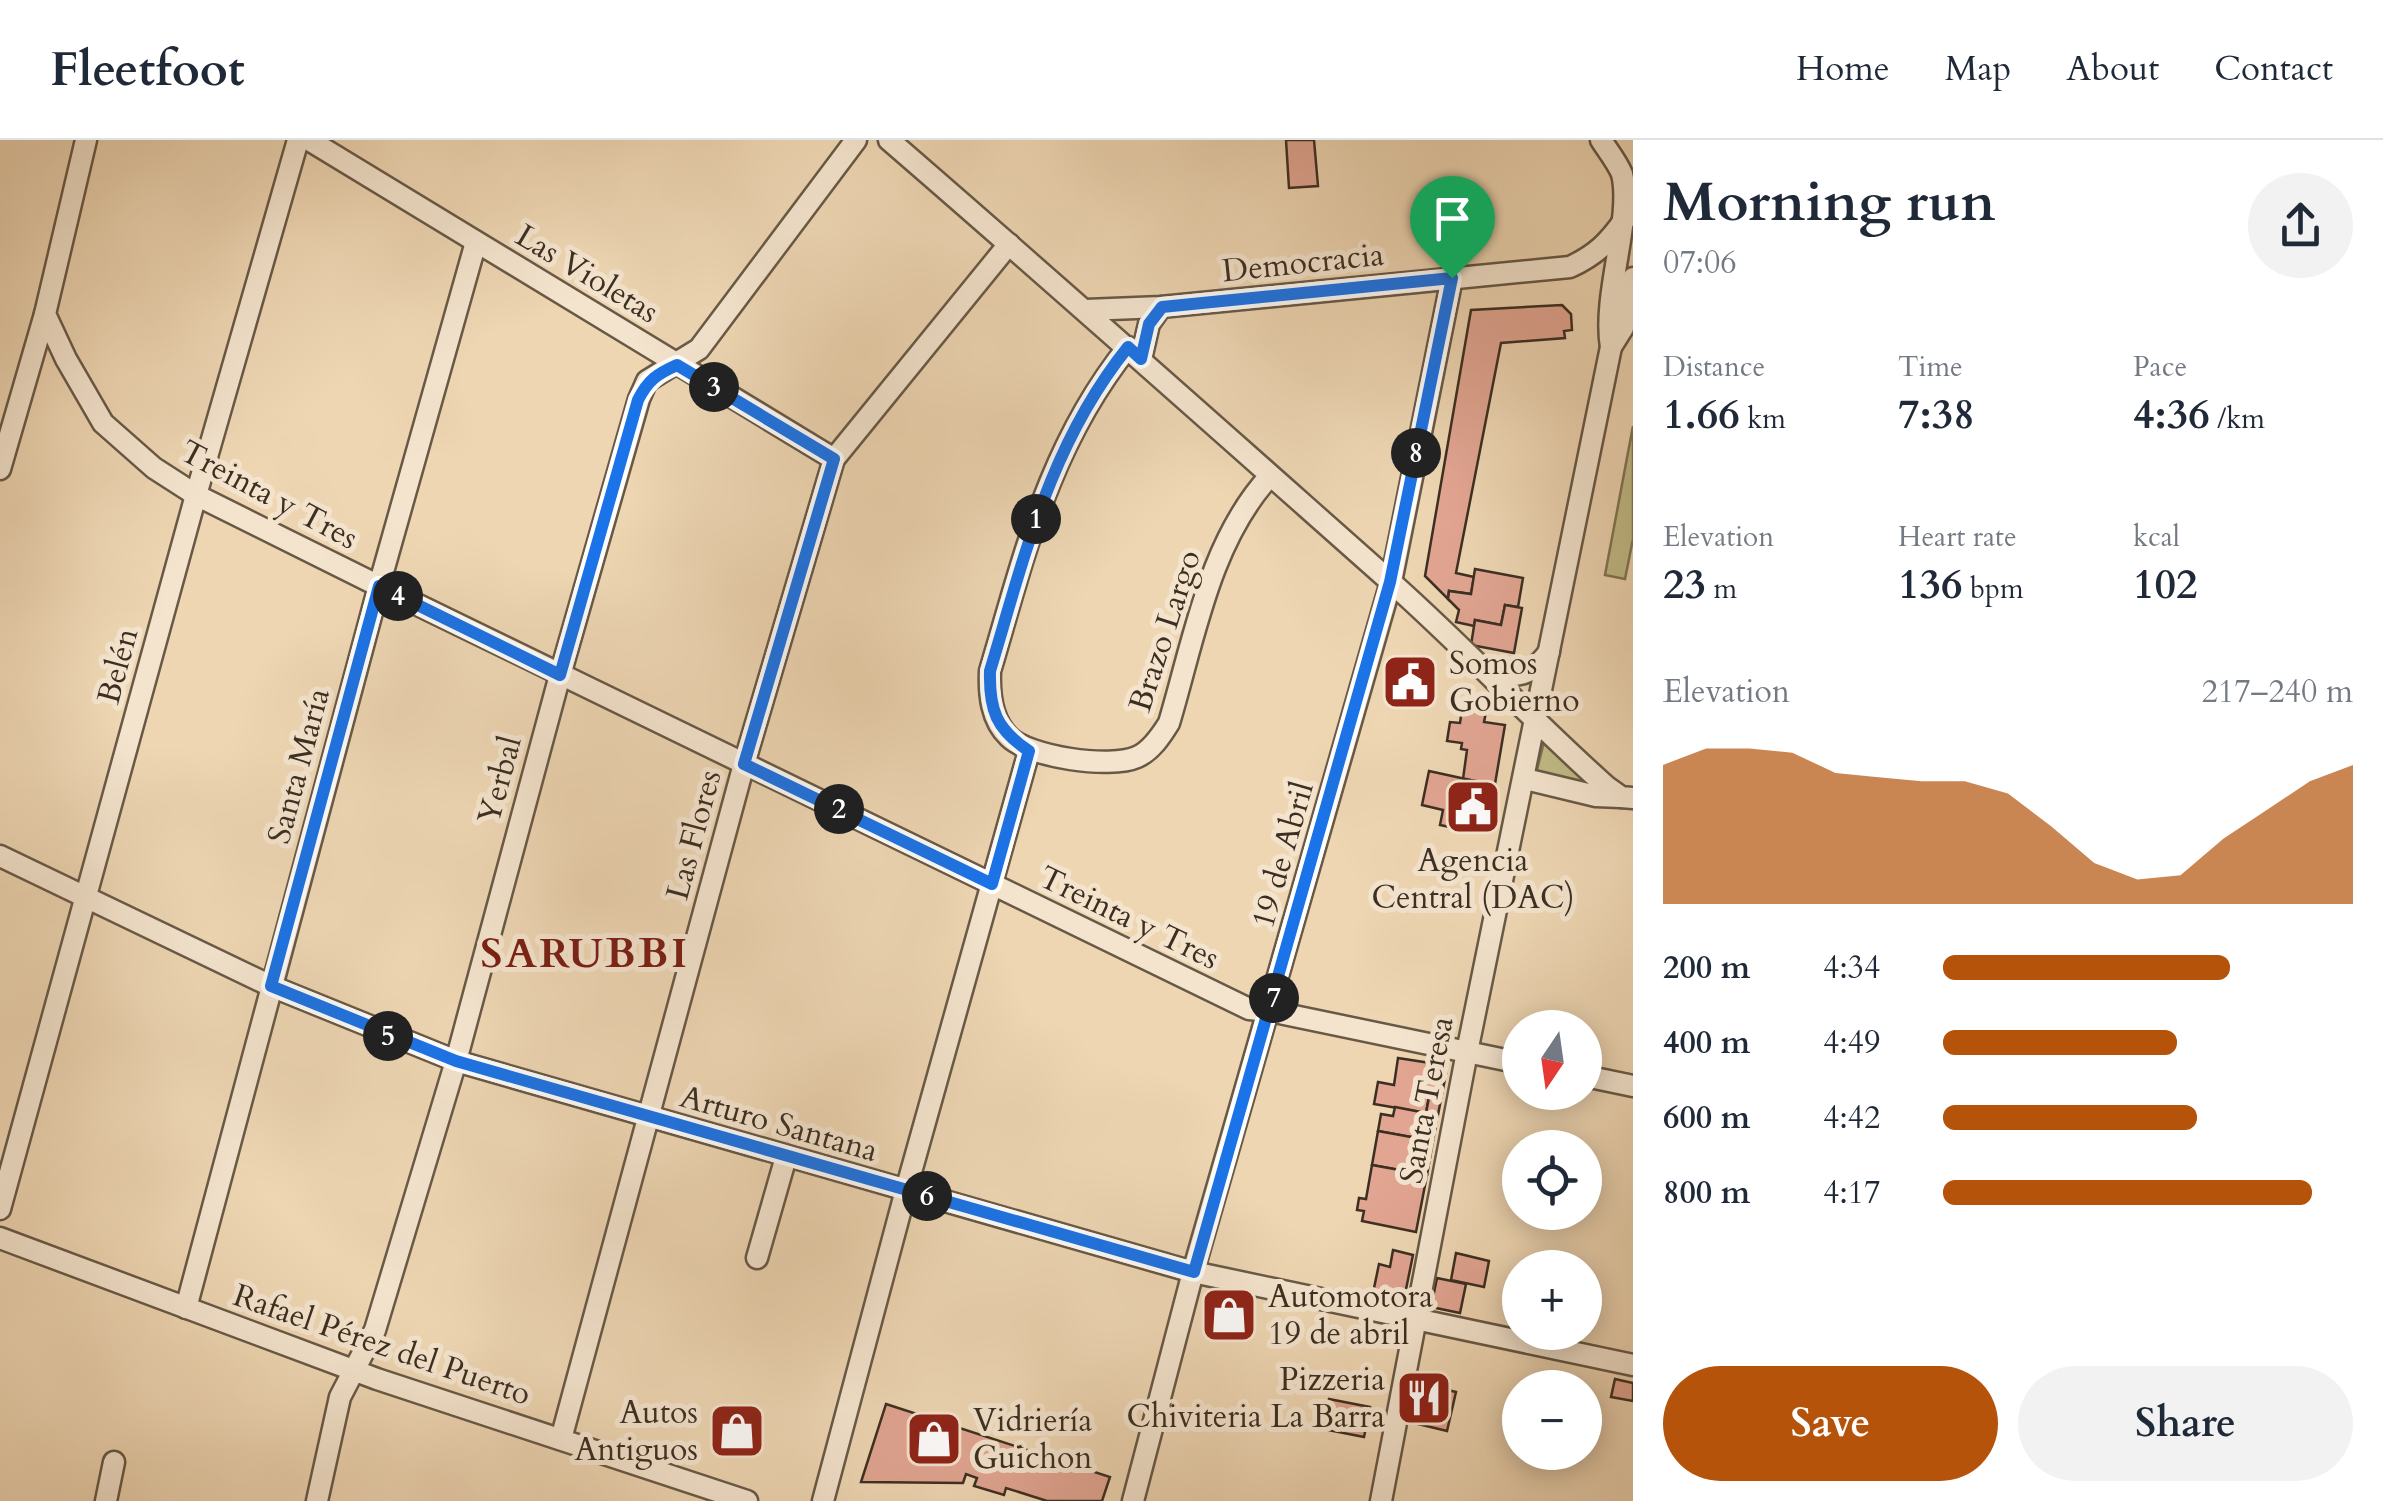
<!DOCTYPE html>
<meta charset="utf-8">
<style>
body{margin:0;font-family:Cardo,serif;background:#f2f2f3;color:#1f2937;height:100vh;display:flex;flex-direction:column;font-size:38px;white-space:nowrap}
*{box-sizing:border-box;margin:0}
p{font-size:32px;color:#747a83}
.icon{flex:none;width:55px;height:55px;fill:none;stroke:currentColor;stroke-width:2;stroke-linecap:round;stroke-linejoin:round}
.map{position:relative;flex:1;overflow:hidden}
.panel{display:flex;flex-direction:column;background:#fff;width:750px}
.panel>*{flex:none}
.needle{width:65px;rotate:193deg}
.controls{position:absolute;left:1502px;top:870px;display:grid;gap:20px}
.controls a{display:grid;place-items:center;width:100px;height:100px;border-radius:50%;background:#fff;box-shadow:0 5px 25px #0003;font-size:50px}
.pin{position:absolute;display:grid;place-items:center;width:85px;height:85px;color:#fff;margin:-102px -42px;border-radius:50% 50% 50% 0;rotate:-45deg;box-shadow:0 0 10px #0007}
.pin .icon{rotate:45deg}
.km{position:absolute;width:50px;height:50px;margin:-25px;border-radius:50%;background:#222;color:#fff;font-size:28px;line-height:50px;text-align:center}
.round{display:grid;place-items:center;flex:none;width:105px;height:105px;border-radius:52px;background:#f2f2f3}
.headline{display:flex;align-items:center;justify-content:space-between;height:170px;padding:0 30px}
h1{font-size:55px;font-weight:700;line-height:75px}
.figures{display:grid;grid-template-columns:repeat(3,1fr);gap:15px;height:170px;padding:10px 30px}
.figures div{display:grid;align-content:center}
.figures b{font-size:42px;font-weight:700}
.figures small{font-size:28px;font-weight:400}
.figures p{font-size:28px}
.chart{height:280px;padding:20px 30px}
.chart p{display:flex;justify-content:space-between}
.chart svg{width:100%;height:180px;margin-top:10px;fill:#b45309;opacity:.7}
.action{display:flex;gap:20px;margin-top:auto;padding:20px 30px}
.action a{flex:1;height:115px;border-radius:60px;background:#b45309;color:#fff;font-size:40px;font-weight:700;line-height:115px;text-align:center}
.action a+a{background:#f2f2f3;color:#1f2937}
ul{padding:0 30px;list-style:none;font-size:32px}
li{display:grid;grid-template-columns:160px 120px 1fr;align-items:center;height:75px}
li i{height:25px;border-radius:12px;background:#b45309}
header{display:flex;align-items:center;gap:60px;box-sizing:border-box;height:140px;padding:0 50px;background:#fff;border-bottom:2px solid #e0e1e3}
header strong{font-size:48px}
nav{display:flex;gap:55px;margin-inline-start:auto;font-size:35px}
main{display:flex;flex:1;min-height:0}
.map>svg:first-child{display:block}
</style>
<header>
<strong>Fleetfoot</strong>
<nav><a>Home</a><a>Map</a><a>About</a><a>Contact</a></nav>
</header>
<main>
<div class="map">
<svg width="1633" height="1361" viewBox="0 0 1633 1361">
<rect width="100%" height="100%" fill="#eed6b3"/>
<filter id="stains"><feTurbulence type="fractalNoise" baseFrequency=".002" numOctaves="4"/><feColorMatrix values="0 0 0 0 .2 0 0 0 0 .09 0 0 0 0 .02 0 0 0 .5 -.17"/></filter>
<radialGradient id="worn" r=".72"><stop offset=".6" stop-color="#630" stop-opacity="0"/><stop offset="1" stop-color="#630" stop-opacity=".3"/></radialGradient>
<!-- green -->
<g fill="#c1bb87" stroke="#7e7554" stroke-width="2.5">
<path d="M1633,286v113l-8,40 -20,-4z"/>
<path d="M1545,598l56,50 -65,-14z"/>
</g>
<!-- building -->
<g fill="#e1a592" stroke="#3c2f22" stroke-width="2.5">
<path d="M1286,0h28l4,46 -29,2z"/>
<path d="M1562,165l9,9 1,16 -8,1 1,7 -64,5 -45,230 18,4 -3,17 -22,-3 -1,8 -23,-23 46,-266z"/>
<path d="M1475,429l48,9 -5,29 -13,-2 -4,20 -26,-5 -1,6 -18,-4 3,-12 -11,-11 1,-8 22,3z"/>
<path d="M1505,465l17,3 -8,45 -43,-8 4,-25 26,5z"/>
<path d="M1399,523l32,20 -11,18 -32,-21z"/>
<path d="M1462,569l24,3 -2,10 21,3 -10,59 -32,-5 4,-29 -6,-1 1,-6 -15,-2 3,-19 10,1z"/>
<path d="M1429,631l55,12 -10,49 -34,-7 3,-15 -21,-5z"/>
<path d="M1398,918l32,5 5,9 11,2 -4,20 -12,-2 -4,21 -52,-9 4,-22 16,3z"/>
<path d="M1430,952l12,2 -9,47 -55,-10 3,-17 12,2 2,-9 31,6z"/>
<path d="M1378,991l55,10 -6,34 -55,-10z"/>
<path d="M1372,1025l55,10 -11,57 -54,-11 2,-10 -7,-1 2,-12 7,1z"/>
<path d="M1393,1110l20,5 -9,44 -31,-6 6,-29 11,3z"/>
<path d="M1456,1113l33,8 -5,26 -33,-7z"/>
<path d="M1437,1138l29,6 -6,29 -29,-6z"/>
<path d="M1615,1239l18,4v18l-22,-4z"/>
<path d="M1423,1244l33,8 -9,39 -33,-8z"/>
<path d="M1329,1259l41,8 -6,30 -41,-8z"/>
<path d="M886,1264l224,73 -8,24h-55l-41,-13 -2,7 -30,-9 3,-8 -11,-4 -3,9 -102,-1z"/>
</g>
<g fill="none" stroke-linecap="round" stroke-linejoin="round">
<!-- minor casing -->
<g stroke="#685946" stroke-width="25">
<g id="minor">
<path d="M86,0l-41,174 21,45 37,64 51,45 42,27 183,91 870,423 21,2 250,52"/>
<path d="M309,0l525,319"/>
<path d="M889,0c169,146 336,295 503,443 74,66 141,138 215,204l14,10 12,1"/>
<path d="M1601,0c7,11 16,22 21,34 11,44 -20,121 -11,173"/>
<path d="M1086,170l75,-3 409,-40c26,-12 39,-25 55,-48"/>
<path d="M1128,207c-79,99 -103,206 -138,324 -1,23 1,49 19,66 20,20 101,32 128,20 14,-6 24,-21 32,-34 25,-83 40,-180 100,-246"/>
<path d="M1141,219l8,-35 12,-17"/>
<path d="M0,329l45,-155"/>
<path d="M1488,531c28,9 44,4 61,-19"/>
<path d="M1525,639l71,17 25,1"/>
<path d="M0,716l271,130 185,75 737,211 440,93"/>
<path d="M1585,936l48,10"/>
<path d="M0,1069l196,-714 102,-355"/>
<path d="M0,1098l377,141 370,122"/>
<path d="M757,1118l29,-101"/>
<path d="M186,1168l193,-722 97,-344"/>
<path d="M561,1299l183,-675 90,-305 175,-215"/>
<path d="M106,1361l8,-39"/>
<path d="M317,1361l23,-104 35,-67 81,-269 104,-386 79,-276 8,-18 52,-32 157,-209"/>
<path d="M823,1361l83,-311 123,-439"/>
<path d="M1133,1361l60,-229 198,-690 61,-304"/>
<path d="M1381,1361l86,-449 144,-705 12,-19 10,-50"/>
</g>
</g>
<!-- minor -->
<use href="#minor" stroke="#f4e4ce" stroke-width="20"/>
</g>
<g fill="none" stroke-linecap="round" stroke-linejoin="round">
<!-- route casing -->
<g stroke="#fff" stroke-width="20">
<path id="route" d="M1452,138l-62,304 -196,690 -738,-211 -185,-75 108,-400 181,89 78,-275c10,-20 19,-26 39,-35l157,94 -90,305 248,120 37,-133c-33,-22 -40,-41 -39,-80 35,-116 60,-227 138,-324l13,12 8,-35 13,-17z"/>
</g>
<!-- route -->
<use href="#route" stroke="#1a73e8" stroke-width="12"/>
</g>
<!-- icons -->
<defs>
<g id="civic-square" transform="scale(2.875)"><rect x="-9" y="-9" width="18" height="18" rx="4" fill="#8f2418" stroke="#f4e4ce"/><path d="M-.6-6.5H3V-4.5H.6V-3L4-1V1h2V6H-6V1h2V-1L-.6-3ZM-1.2 2.5V6h2.4V2.5Z" fill="#fff"/></g>
<g id="shop-square" transform="scale(2.875)"><rect x="-9" y="-9" width="18" height="18" rx="4" fill="#8f2418" stroke="#f4e4ce"/><path d="M-5-2.5h2.3a2.7 3.5 0 0 1 5.4 0H5L5.5 6h-11ZM-1.5-2.5h3a1.5 2.3 0 0 0-3 0Z" fill="#fff"/></g>
<g id="restaurant-square" transform="scale(2.875)"><rect x="-9" y="-9" width="18" height="18" rx="4" fill="#8f2418" stroke="#f4e4ce"/><path d="M-5-6h1v4h1v-4h1v4h1v-4h1v5L-1.5 .5V6h-2V.5L-5-1ZM5-6V6H3V1.5H1.5Q1.5-4 5-6Z" fill="#fff"/></g>
</defs>
<g fill-rule="evenodd">
<use href="#civic-square" x="1410" y="542"/>
<use href="#civic-square" x="1473" y="667"/>
<use href="#shop-square" x="1229" y="1175"/>
<use href="#restaurant-square" x="1424" y="1258"/>
<use href="#shop-square" x="737" y="1291"/>
<use href="#shop-square" x="934" y="1299"/>
</g>
<g text-anchor="middle" dominant-baseline="central" stroke-width="10" stroke-linejoin="round" paint-order="stroke">
<!-- street labels -->
<g font-size="32" fill="#3c2f22" stroke="#f4e4ce">
<text transform="translate(1303 123) rotate(-6)">Democracia</text>
<text transform="translate(587 134) rotate(31)">Las Violetas</text>
<text transform="translate(269 355) rotate(28)">Treinta y Tres</text>
<text transform="translate(1165 491) rotate(-72)">Brazo Largo</text>
<text transform="translate(118 526) rotate(-75)">Belén</text>
<text transform="translate(299 626) rotate(-75)">Santa María</text>
<text transform="translate(500 640) rotate(-75)">Yerbal</text>
<text transform="translate(694 695) rotate(-75)">Las Flores</text>
<text transform="translate(1283 715) rotate(-74)">19 de Abril</text>
<text transform="translate(1129 778) rotate(26)">Treinta y Tres</text>
<text transform="translate(1427 960) rotate(-79)">Santa Teresa</text>
<text transform="translate(779 984) rotate(16)">Arturo Santana</text>
<text transform="translate(382 1205) rotate(19)">Rafael Pérez del Puerto</text>
</g>
<!-- poi labels -->
<g font-size="32" fill="#3c2f22" stroke="#f4e4ce" text-anchor="start">
<text x="1449" y="524">Somos<tspan x="1449" dy="37">Gobierno</tspan></text>
<text x="1473" y="721" text-anchor="middle">Agencia<tspan x="1473" dy="37">Central (DAC)</tspan></text>
<text x="1268" y="1157">Automotora<tspan x="1268" dy="37">19 de abril</tspan></text>
<text x="1385" y="1240" text-anchor="end">Pizzeria<tspan x="1385" dy="37">Chiviteria La Barra</tspan></text>
<text x="698" y="1273" text-anchor="end">Autos<tspan x="698" dy="37">Antiguos</tspan></text>
<text x="973" y="1281">Vidriería<tspan x="973" dy="37">Guichon</tspan></text>
</g>
<!-- district labels -->
<g font-size="42" font-weight="bold" letter-spacing="2.5" fill="#7a1f14" stroke="#f4e4ce">
<text x="585" y="813">SARUBBI</text>
</g>
</g>
<rect width="100%" height="100%" filter="url(#stains)"/>
<rect width="100%" height="100%" fill="url(#worn)"/>
</svg>
<div class="controls">
<a><svg class="needle" viewBox="-14 -14 28 28"><path d="M0-13l5 13h-10z" fill="#e53935"/><path d="M0 13l5-13h-10z" fill="#747a83"/></svg></a>
<a><svg class="icon" aria-label="locate" viewBox="0 0 24 24"><circle cx="12" cy="12" r="6"/><path d="M12 2v4M12 18v4M2 12h4M18 12h4"/></svg></a>
<a>+</a>
<a>−</a>
</div>
<div class="pin" style="left:1452px;top:138px;background:#1e9e55"><svg class="icon" aria-label="arrive" viewBox="0 0 24 24"><path d="M6 21V4h12l-3 4 3 4H6"/></svg></div>
<b class="km" style="left:1036px;top:379px">1</b>
<b class="km" style="left:839px;top:669px">2</b>
<b class="km" style="left:714px;top:247px">3</b>
<b class="km" style="left:398px;top:456px">4</b>
<b class="km" style="left:388px;top:896px">5</b>
<b class="km" style="left:927px;top:1056px">6</b>
<b class="km" style="left:1274px;top:858px">7</b>
<b class="km" style="left:1416px;top:313px">8</b>
</div>
<section class="panel">
<div class="headline"><div><h1>Morning run</h1><p>07:06</p></div><a class="round"><svg class="icon" aria-label="share" viewBox="0 0 24 24"><path d="M12 15V3M7 8l5-5 5 5M5 13v7h14v-7"/></svg></a></div>
<div class="figures">
<div><p>Distance</p><b>1.66<small> km</small></b></div>
<div><p>Time</p><b>7:38</b></div>
<div><p>Pace</p><b>4:36<small> /km</small></b></div>
</div>
<div class="figures">
<div><p>Elevation</p><b>23<small> m</small></b></div>
<div><p>Heart rate</p><b>136<small> bpm</small></b></div>
<div><p>kcal</p><b>102</b></div>
</div>
<div class="chart"><p><span>Elevation</span>217–240 m</p>
<svg viewBox="0 0 160 44" preserveAspectRatio="none"><path d="M0 44V10L10 6L20 6L30 7L40 12L50 13L60 14L70 14L80 17L90 25L100 34L110 38L120 37L130 28L140 21L150 14L160 10V44z"/></svg>
</div>
<ul>
<li><b>200 m</b>4:34<i style="width:70%"></i></li>
<li><b>400 m</b>4:49<i style="width:57%"></i></li>
<li><b>600 m</b>4:42<i style="width:62%"></i></li>
<li><b>800 m</b>4:17<i style="width:90%"></i></li>
</ul>
<div class="action"><a>Save</a><a>Share</a></div>
</section>
</main>
